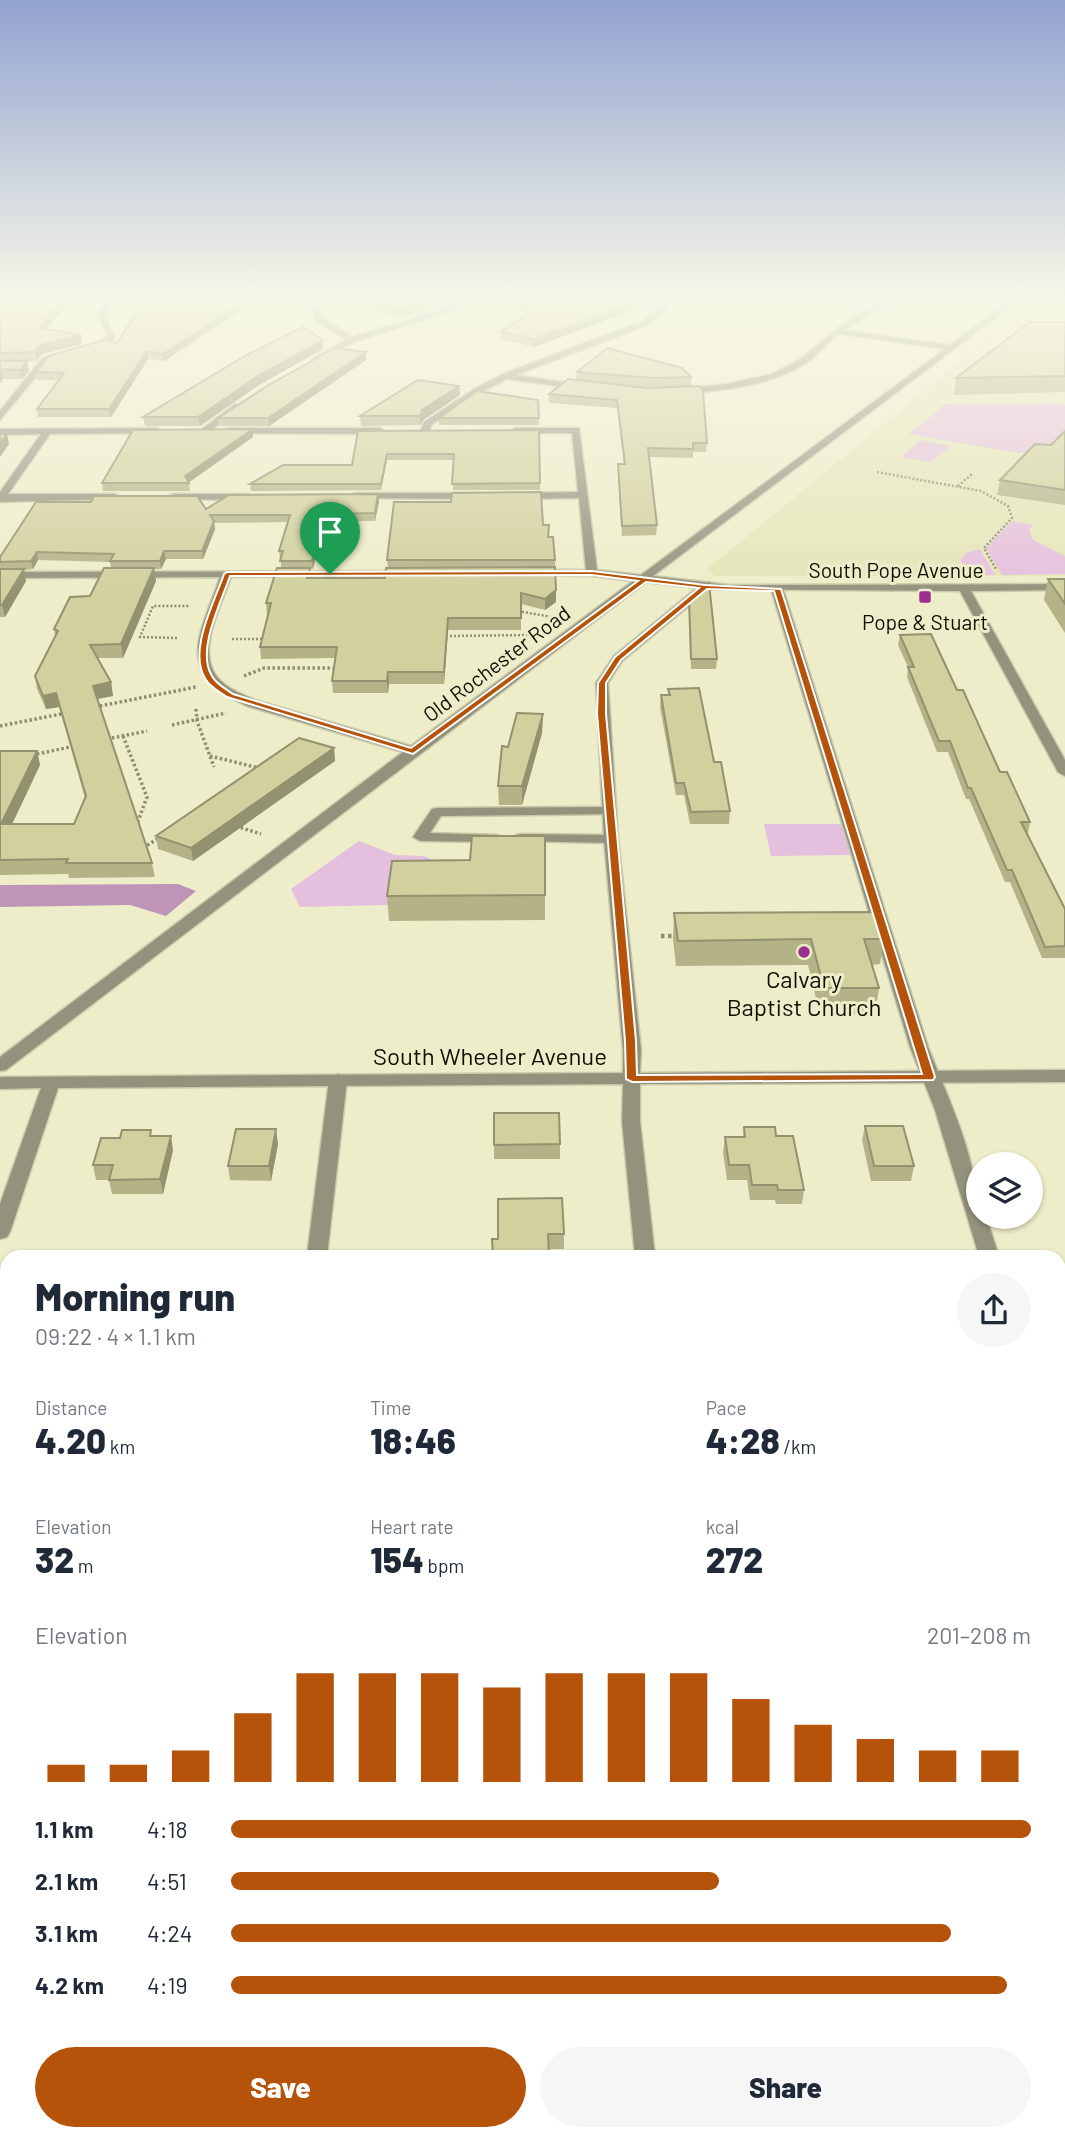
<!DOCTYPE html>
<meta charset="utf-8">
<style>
body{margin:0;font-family:Barlow,sans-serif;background:#f6f6f7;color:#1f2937;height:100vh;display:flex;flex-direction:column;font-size:26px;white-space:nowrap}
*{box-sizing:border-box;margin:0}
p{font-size:23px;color:#747a83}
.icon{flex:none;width:38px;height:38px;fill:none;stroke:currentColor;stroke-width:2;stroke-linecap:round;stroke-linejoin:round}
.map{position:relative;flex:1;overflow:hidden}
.drawer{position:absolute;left:0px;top:1250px;width:1066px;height:891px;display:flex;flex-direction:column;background:#fff;border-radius:21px 21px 0 0;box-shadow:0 2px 5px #0004}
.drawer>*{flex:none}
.controls{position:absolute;left:966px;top:1152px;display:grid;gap:14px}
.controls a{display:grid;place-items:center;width:77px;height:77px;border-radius:50%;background:#fff;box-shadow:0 2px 5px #0004;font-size:35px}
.pin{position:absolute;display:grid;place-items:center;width:60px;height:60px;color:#fff;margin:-72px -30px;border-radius:50% 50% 50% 0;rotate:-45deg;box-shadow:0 0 7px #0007}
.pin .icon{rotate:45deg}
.round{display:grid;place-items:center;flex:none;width:74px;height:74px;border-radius:37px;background:#f6f6f7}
.headline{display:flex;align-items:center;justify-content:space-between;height:119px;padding:0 35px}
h1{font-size:38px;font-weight:800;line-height:52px}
.figures{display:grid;grid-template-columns:repeat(3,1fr);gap:10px;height:119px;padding:7px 35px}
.figures div{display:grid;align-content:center}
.figures b{font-size:35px;font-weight:800}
.figures small{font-size:19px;font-weight:400}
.figures p{font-size:19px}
.chart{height:196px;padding:14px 35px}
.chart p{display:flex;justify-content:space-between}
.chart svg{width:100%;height:126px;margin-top:7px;stroke:#b45309;stroke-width:6}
.action{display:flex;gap:14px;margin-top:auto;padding:14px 35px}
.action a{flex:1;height:80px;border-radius:42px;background:#b45309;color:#fff;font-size:28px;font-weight:800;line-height:80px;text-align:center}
.action a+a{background:#f6f6f7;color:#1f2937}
ul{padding:0 35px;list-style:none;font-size:23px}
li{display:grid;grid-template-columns:112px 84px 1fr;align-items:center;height:52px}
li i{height:18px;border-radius:9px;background:#b45309}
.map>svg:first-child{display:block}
</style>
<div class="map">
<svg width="1065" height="2139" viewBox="0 0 1065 2139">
<rect width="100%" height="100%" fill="#eeedc9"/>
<!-- built -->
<path fill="#e5e5b9" d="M1050,297h15v279h-349l-10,-6 274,-225z"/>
<!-- green -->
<g fill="#e5bfde">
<path d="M1060,403l5,2v32l-5,-1 -15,15 -25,2 -111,-19 36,-30z"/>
<path d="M921,440l30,6 -20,16 -30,-5z"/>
<path d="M1012,521l21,4 -4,5 4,10 32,16v18l-63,1 -16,-27z"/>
<path d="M980,549l15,26c-17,0 -25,0 -35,-15l6,-7z"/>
<path d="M764,824h77l10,31 -80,1z"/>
<path d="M359,841l36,14 29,1 21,10 -56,39 -89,2 -9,-18z"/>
</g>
<!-- forest -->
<path fill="#be95b6" d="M178,884l18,7 -30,25 -36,-11 -130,2v-22z"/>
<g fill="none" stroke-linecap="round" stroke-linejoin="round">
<!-- lane casing -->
<g stroke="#cac9a9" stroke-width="3">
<g id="lane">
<path d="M777,586l6,3 145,458c21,53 50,112 50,169h8l13,40h-20l-44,-146 -25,-63 -139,-458z"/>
<path d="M609,807l5,1v6l-173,2 -11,17 68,2 2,3 -2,3 -5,1 -73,-1 -7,-4 19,-28 5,-1z"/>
<path d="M521,834l90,1 7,4 -7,4 -95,-2 -2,-3 2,-3z"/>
<path d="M338,1074l9,6 -20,176h-20l22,-176z"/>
<path d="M1059,1473l6,2v37l-6,-2z"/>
<rect x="195" y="2133" width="32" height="6"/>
</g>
</g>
<!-- street casing -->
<g stroke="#cac9a9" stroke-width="3">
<g id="street">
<path d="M108,297h7l-10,17 10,25 -16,9 -50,13 -49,59v-9l43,-54 50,-13 15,-8 -11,-22z"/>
<path d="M468,297h10l-37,18 -87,27 -35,19 -7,-2 34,-19 -32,-21 -1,-14 7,2 1,9 31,21 83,-26z"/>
<path d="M663,297h7l-6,15 -16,13 -132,50 67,10 3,5 -79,-11 -27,14 -49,32 -2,7 -8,-2 3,-8 50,-33 29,-15 139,-53 16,-12z"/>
<path d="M891,297h9l-56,33 106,15 65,-48h8l-370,279 76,9 336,-1v6l-94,1 94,169v16l-7,-4 -98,-181 -251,-2 -87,72 -14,22 10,156 23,211 -1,23 425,-3v12l-425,2v37l15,135h-20l-13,-135 1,-37 -565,4 -48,144 -3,5 -7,2v-35l41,-116 -41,1v-12l623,-4v-23l-19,-211 -8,-156 18,-27 83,-68 -51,-6 -640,488 -6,1v-14l403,-305 -156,-46c-74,-35 -48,-67 -27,-129l-220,1v-6l413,-1 1,2 -5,3 -178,1c-9,27 -36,75 -13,101 9,11 24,16 37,22l156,46 222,-165 -41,-5 -64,-1v-4l4,-1h54l-7,-72 -61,1 -5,-3 5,-3 60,-1 -6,-59h-55l-3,-1v-4h65l18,142 44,5 304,-226 -106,-15c-12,9 -21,21 -33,29 -38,24 -84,28 -128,31l-3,-5 51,-5 46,-10 28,-15 44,-36z"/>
<path d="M235,404l7,2 -34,27h-6v-4z"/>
<path d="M156,428l3,1v4l-109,1 -42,60h107l5,3 -1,2 -119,3v-10l41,-58 -41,1v-6z"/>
<path d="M230,428h150l5,3 -5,3 -153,-1v-4z"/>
<path d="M357,493h119l5,3 -5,3 -123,-1v-4z"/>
<path d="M175,494h73l5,3 -5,3 -77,-1v-4z"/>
<path d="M719,2133h32l1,6h-32z"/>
</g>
</g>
<!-- path-far2 -->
<g stroke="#8e8d74" stroke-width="2.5" stroke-dasharray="2 2" stroke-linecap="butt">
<path d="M877,472l104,19 27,15 4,12 -28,30 12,21"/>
<path d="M958,486l14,-12"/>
<path d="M518,611l39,7"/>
<path d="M450,636l80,-1"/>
<path d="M177,638l-37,-1 13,-31h36"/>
<path d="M232,639h33"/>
</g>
<!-- path-far1 -->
<g stroke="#8e8d74" stroke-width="3.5" stroke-dasharray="2.5 2.5" stroke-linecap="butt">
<path d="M244,676l20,-8h74"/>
<path d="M95,707l101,-20"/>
<path d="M196,709l1,12 17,46"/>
<path d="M172,725l54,-12"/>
<path d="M0,726l66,-13"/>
<path d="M123,736l24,61 -10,27"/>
<path d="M107,739l40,-8"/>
<path d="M32,755l43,-9"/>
<path d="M210,756l49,12"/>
<path d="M236,826l25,8"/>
<path d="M143,848l19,-12"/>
</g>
<!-- path -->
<path stroke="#8e8d74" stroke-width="4.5" stroke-dasharray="3.5 3.5" stroke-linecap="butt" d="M661,936h17"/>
<!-- lane -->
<use href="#lane" fill="#92927d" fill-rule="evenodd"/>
<!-- street -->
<use href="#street" fill="#92927d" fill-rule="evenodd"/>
</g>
<!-- wall -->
<g fill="#b4b388" fill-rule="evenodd">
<path d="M147,297h108v4l-91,60 -16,-2 -37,58h-73l-1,-8 22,-29h-22l-1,-8 81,-29z"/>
<path d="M347,297h113l-57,21 -55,-13z"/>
<path d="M514,297h133v8l-113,42 -33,-8v-8l25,-15z"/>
<path d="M0,313l47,16 35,15 -40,10 -5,7 -10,1 2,9 -7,8h-19l-3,4z"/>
<path d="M1065,322v70l-111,3 2,-17z"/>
<path d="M323,349l-64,36 -59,41h-55l-2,-9z"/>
<path d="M366,352v8l-97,66h-50l-1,-8z"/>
<path d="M577,372l114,5v9l16,57 -1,9h-13v6l-43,-1 7,68 -1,10 -34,1 -4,-63v-9h6l-7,-56 -68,-5v-9l27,-14zM595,382l57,5 -4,1z"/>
<path d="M459,386l1,9 -37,25 -3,5 -59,1 -1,-10z"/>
<path d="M538,400l1,25h-100v-7z"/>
<path d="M253,429v8l-64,45 1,9h-87l-1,-8z"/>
<path d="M539,430l1,60h-87l1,-30h-67l-6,30 -130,1 -1,-7 102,-19 6,-34z"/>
<path d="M1065,431v74l-68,-10 3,-15 51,-35z"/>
<path d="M378,494l1,8 -4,19h-51l-11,48h-3l1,9h74l3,-10 -1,-8 156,-35 6,12 6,23 1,42 -11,8 -24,-6v26h-73l-4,54h-55l-1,9h-55l-1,-12 3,-23 -74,1 -1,-12 8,-32h-1l-1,-12 15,-35v-9h-1l-1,-8 8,-29 -73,1 1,6 -12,30h-37l-5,10h-7l2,12 -33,77h-25l13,24 2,14 -15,3 54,164 3,14 -86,1 -1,-4 -68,1v-124h37l3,14 -28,59h62l11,-26 -26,-91 -13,2 -9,-20 -2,-13 20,-40 -1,-7 36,-33 21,-28 -1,-6 -72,-2 -5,9 -9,1 2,11 -21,36h-5v-60l206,-48z"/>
<path d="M1048,579h17v54l-21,-33z"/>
<path d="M689,600l28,59 -1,10h-25z"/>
<path d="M900,635l57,55 43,82 30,50 -2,11h-1l38,76v49h-23l-32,-76h-5l-36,-83h-3l-18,-47h-11l-30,-75 1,-10 -10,-22z"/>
<path d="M668,689l46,73 16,49 -1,13h-39l-6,-29h-8l-16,-88 1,-12h7z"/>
<path d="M543,714l-1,19 -20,72h-23l-1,-19 10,-39z"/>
<path d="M334,748l1,13 -142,100 -35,-12 -2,-13z"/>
<path d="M545,836v84l-156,1 -2,-25 83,-36z"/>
<path d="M674,913l210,26 -4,25 -8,1 7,23 -4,26 -55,1 -12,-50 -132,1 -3,-27z"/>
<path d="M494,1113l66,31v15h-66z"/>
<path d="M865,1126l49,40 -3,15h-40l-9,-41z"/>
<path d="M744,1127l32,9 28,54 -2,14h-26l-1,-4h-25l-3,-20h-20l-4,-28 2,-15h18z"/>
<path d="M152,1136l21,14 -10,44h-51l-3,-14h-13l-3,-15 27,-27z"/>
<path d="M278,1144l-7,37 -41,-1 -2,-14z"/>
<path d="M498,1199l66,35v15h-15l-51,-10z"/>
<rect x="0" y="1505" width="7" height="66"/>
</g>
<!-- shaded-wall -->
<g fill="#92926f">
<path d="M64,297h9l-33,40 -1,-9z"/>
<path d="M250,297h5v4l-91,60 -1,-7z"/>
<path d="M439,297h21l-57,21v-8z"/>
<path d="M647,298v7l-113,42v-8z"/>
<path d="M81,335l1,9 -40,10 -5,7 -2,-9 6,-7z"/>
<path d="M323,340v9l-64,36 -59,41 -2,-9 60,-41z"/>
<path d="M147,351l1,8 -37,58 -2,-8z"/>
<path d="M366,352v8l-97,66 -1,-8z"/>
<path d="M27,361l2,10 -7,8 -2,-9z"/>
<path d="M1,369l2,10 -3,4v-12z"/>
<path d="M459,386l1,9 -37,25 -3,5v-9l2,-6z"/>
<path d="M253,429v8l-65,46 -3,-7z"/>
<path d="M7,434l2,10 -9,13v-14z"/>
<path d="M387,454v6l-6,30v-6z"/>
<path d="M378,494l1,8 -4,19v-8z"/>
<path d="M324,514v7l-11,48 -1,-8z"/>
<path d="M214,521l1,8 -12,30 -1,-8z"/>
<path d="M164,551l2,8 -5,10 -1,-8z"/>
<path d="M37,552l1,8 -5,9 -2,-8z"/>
<path d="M154,568l2,13 -33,77 -2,-14z"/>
<path d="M24,569l2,12 -21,36 -3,-12z"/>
<path d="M556,590v12l-11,8v-11z"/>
<path d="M448,618v12l-4,54v-12z"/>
<path d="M388,672l1,12 -1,9 -1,-12z"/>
<path d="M111,682l2,14 -17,3 -3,-13z"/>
<path d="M56,693l3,14 -13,2 -3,-13z"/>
<path d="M543,714l-1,19 -20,72v-19z"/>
<path d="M334,748l1,13 -142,100 -2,-13z"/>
<path d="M37,751l3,14 -35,74 -4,-15z"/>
<path d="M276,1129l2,15 -7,37 -2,-15z"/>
<path d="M171,1136l2,14 -10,44 -3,-15z"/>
<path d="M7,1795v38l-7,29v-39z"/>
</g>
<!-- building -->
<g fill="#d1d09e" stroke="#92926f" stroke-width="2">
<path d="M15,297h49l-25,31 42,7 -40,10 -6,7 -35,1v-40z"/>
<path d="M147,297h103l-87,57 -16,-3 -38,58h-72l27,-36 -28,-1 13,-16 55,-16 13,3z"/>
<path d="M348,297h91l-36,13z"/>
<path d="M519,297h128v1l-113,41 -33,-8 28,-17z"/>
<path d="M1030,322h35v54l-109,2z"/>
<path d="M303,327l20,13 -65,36 -60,41h-55l102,-61z"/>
<path d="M335,348l31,4 -98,66h-50l49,-32z"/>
<path d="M607,348l75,20 9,9 -38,1 -76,-6z"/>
<path d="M0,361h27l-7,9 -19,-1 -1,2z"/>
<path d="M568,379l80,9 51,-2 4,5 4,52h-14v6l-45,-1 9,77 -35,1 -4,-62h7l-8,-64 -68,-6z"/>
<path d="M418,380l41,6 -37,24 -2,6h-60z"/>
<path d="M477,391l61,9 1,18h-100z"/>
<path d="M253,429l-68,47 4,7h-87l31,-53z"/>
<path d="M539,430l1,53 -88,1 2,-30h-67l-6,30h-131l33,-19h69l6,-34z"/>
<path d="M1065,431v59l-65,-10 35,-36 16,1z"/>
<path d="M0,434h7l-7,9z"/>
<path d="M541,492l2,33h6l-1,12h5l2,23h-168l7,-58h57l1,-9z"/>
<path d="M378,494l-3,19 -51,1 -12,47h-32l3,-10h-4l11,-36h-80l4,6 -12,30h-38l-4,10h-50l4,-7 -77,-2 -6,9 -31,1v-5l36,-55h55l3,-6h103l9,13 23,-14z"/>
<path d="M555,567l1,23 -11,9 -24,-6v25h-73l-4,54h-56l-1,9h-55l5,-34h-77l11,-44h-5l11,-35h33l-3,10h78l1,-10z"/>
<path d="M104,568h50l-33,76 -31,1 21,37 -18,4 59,177h-86l2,-4 -68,1v-109h37l-36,73h73l12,-28 -30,-103 -13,3 -8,-20 23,-45 -4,-2 16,-32 20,-1z"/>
<path d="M0,569h24l-22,36h-2z"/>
<path d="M1048,579h17v25z"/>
<path d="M709,583l8,76h-26l-2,-59z"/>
<path d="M931,634l26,56h6l37,82h7l23,50h-9l44,87v37l-20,1 -33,-77h-5l-36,-82h-3l-18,-47h-11l-31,-74h6l-14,-32z"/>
<path d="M699,688l15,74h7l9,49 -39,1 -7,-29h-8l-15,-88h9l-2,-6z"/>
<path d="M517,713l26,1 -21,72h-24l4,-40 6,1z"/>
<path d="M299,738l35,10 -143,100 -35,-12z"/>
<path d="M472,836h73v59l-158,1 5,-35 78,-1z"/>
<path d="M876,912l8,27h-20l15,49h-55l-13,-49 -133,2 -4,-28z"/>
<path d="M494,1113h65l1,31 -66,1z"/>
<path d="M865,1126h38l11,40h-40z"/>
<path d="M744,1127h31l1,9h17l11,54h-26l-1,-5h-25l-3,-20h-20l-4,-28h20z"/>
<path d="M236,1129h40l-7,37h-41z"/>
<path d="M122,1130h29l-1,6h21l-11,43 -51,1 4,-15h-20l8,-27h19z"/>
<path d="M562,1198l2,36h-16l1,22h-56l-1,-17h6v-40z"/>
<path d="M767,1251h73l2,5h-75z"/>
<rect x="0" y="1505" width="7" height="51"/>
<path d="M0,1773h7v22l-7,28z"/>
</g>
<!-- sky -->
<linearGradient id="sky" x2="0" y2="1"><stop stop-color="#92a3d0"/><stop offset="0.5" stop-color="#f7f7e7"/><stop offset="1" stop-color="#f7f7e7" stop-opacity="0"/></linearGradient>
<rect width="1065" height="597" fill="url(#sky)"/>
<!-- route -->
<path fill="#b45309" stroke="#fff" stroke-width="2" fill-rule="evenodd" d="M592,571l113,14 76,4 154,488 -2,3 -301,2 -6,-3 -1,-38 -28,-327 1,-31 17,-26 84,-69 -53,-6 -233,172 -186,-57c-7,-5 -17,-10 -21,-17 -19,-28 8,-77 18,-106l3,-2zM592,575l46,6 -227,167 -178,-54c-7,-5 -17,-10 -21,-18 -16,-25 9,-73 18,-100zM707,589l67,2 148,483 -285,1 -1,-34 -30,-327v-31l15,-23z"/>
<!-- markers -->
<g fill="#9b2e8f" stroke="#eeedc9" stroke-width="2.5">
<rect x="918" y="590" width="14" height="14" rx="3.5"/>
<circle cx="804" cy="952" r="7"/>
</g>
<g text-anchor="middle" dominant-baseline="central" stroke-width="6" stroke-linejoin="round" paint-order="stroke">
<!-- far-street labels -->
<g font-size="21" fill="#0f0f04" stroke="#eeedc9">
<text x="896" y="569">South Pope Avenue</text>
<text transform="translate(496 663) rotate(-37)">Old Rochester Road</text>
</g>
<!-- far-poi labels -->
<g font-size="21" fill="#0f0f04" stroke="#eeedc9">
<text x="925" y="621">Pope &amp; Stuart</text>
</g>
<!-- poi labels -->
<g font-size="24" fill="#0f0f04" stroke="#eeedc9">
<text x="804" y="978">Calvary<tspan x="804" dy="28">Baptist Church</tspan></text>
</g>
<!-- street labels -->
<g font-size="24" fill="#0f0f04" stroke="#eeedc9">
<text x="490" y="1055">South Wheeler Avenue</text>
</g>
</g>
</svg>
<div class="controls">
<a><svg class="icon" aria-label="layers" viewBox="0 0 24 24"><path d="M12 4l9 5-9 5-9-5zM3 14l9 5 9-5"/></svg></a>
</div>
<div class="pin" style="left:330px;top:574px;background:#1e9e55"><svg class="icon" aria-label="arrive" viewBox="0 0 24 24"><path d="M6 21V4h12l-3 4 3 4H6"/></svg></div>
<section class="drawer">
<div class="headline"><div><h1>Morning run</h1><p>09:22 · 4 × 1.1 km</p></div><a class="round"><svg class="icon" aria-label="share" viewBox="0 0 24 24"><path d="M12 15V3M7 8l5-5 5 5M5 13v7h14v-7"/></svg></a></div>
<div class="figures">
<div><p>Distance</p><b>4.20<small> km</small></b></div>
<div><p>Time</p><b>18:46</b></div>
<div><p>Pace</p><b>4:28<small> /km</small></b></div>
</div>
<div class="figures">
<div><p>Elevation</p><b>32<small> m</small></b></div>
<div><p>Heart rate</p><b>154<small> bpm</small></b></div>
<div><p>kcal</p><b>272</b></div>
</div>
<div class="chart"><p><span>Elevation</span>201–208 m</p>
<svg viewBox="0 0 160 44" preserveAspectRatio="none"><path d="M5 44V38M15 44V38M25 44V33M35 44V20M45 44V6M55 44V6M65 44V6M75 44V11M85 44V6M95 44V6M105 44V6M115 44V15M125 44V24M135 44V29M145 44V33M155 44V33"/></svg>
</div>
<ul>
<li><b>1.1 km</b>4:18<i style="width:100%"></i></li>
<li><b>2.1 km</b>4:51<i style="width:61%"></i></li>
<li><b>3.1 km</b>4:24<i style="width:90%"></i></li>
<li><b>4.2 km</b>4:19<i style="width:97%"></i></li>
</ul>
<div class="action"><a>Save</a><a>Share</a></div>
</section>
</div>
